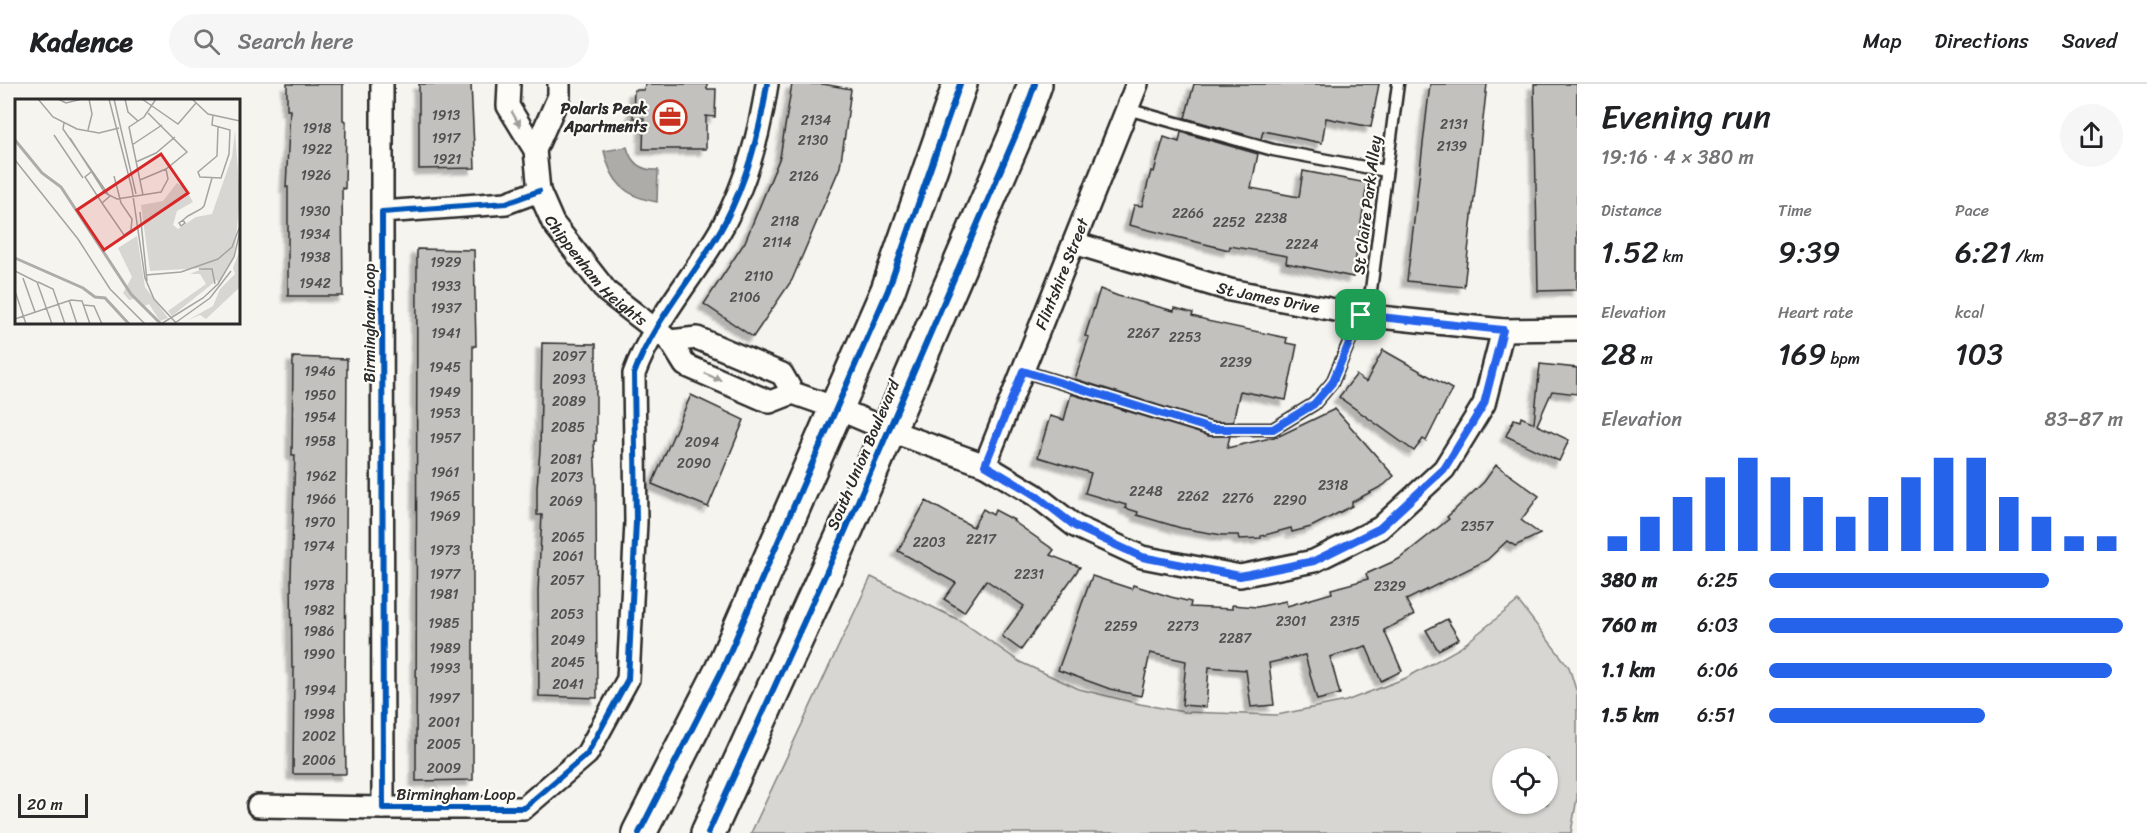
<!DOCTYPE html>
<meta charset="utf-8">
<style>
body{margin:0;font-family:Sriracha,sans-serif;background:#f6f6f6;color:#202124;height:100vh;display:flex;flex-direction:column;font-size:22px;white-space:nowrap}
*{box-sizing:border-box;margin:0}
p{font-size:20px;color:#757577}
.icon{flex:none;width:33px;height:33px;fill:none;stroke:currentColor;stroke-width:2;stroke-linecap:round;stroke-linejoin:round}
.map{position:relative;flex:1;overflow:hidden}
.panel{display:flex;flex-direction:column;background:#fff;width:570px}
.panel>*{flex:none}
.buttons{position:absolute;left:1492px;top:664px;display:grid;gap:12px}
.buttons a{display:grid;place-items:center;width:66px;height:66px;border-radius:50%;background:#fff;box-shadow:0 2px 4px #0004;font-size:30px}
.scale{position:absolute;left:18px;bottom:15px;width:70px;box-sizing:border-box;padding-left:6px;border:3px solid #2b2b2b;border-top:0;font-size:16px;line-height:21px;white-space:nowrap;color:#2b2b2b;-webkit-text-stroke:4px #fdfcf7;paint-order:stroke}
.pin{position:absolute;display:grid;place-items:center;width:51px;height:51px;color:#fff;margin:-26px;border-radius:12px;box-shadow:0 3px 9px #0006}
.round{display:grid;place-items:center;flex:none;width:63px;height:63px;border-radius:32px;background:#f6f6f6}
.headline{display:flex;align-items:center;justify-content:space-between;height:102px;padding:0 24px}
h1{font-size:33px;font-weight:600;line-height:45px}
.figures{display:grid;grid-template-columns:repeat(3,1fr);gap:9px;height:102px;padding:6px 24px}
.figures div{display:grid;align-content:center}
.figures b{font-size:30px;font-weight:600}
.figures small{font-size:16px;font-weight:400}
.figures p{font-size:16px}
.chart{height:168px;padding:12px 24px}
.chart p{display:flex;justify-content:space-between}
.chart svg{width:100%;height:108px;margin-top:6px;stroke:#2563eb;stroke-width:6}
ul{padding:0 24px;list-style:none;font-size:20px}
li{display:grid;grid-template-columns:96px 72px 1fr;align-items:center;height:45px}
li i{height:15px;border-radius:8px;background:#2563eb}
header{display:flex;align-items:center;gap:36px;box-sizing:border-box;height:84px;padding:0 30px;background:#fff;border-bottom:2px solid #e0e0e0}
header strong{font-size:28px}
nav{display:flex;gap:33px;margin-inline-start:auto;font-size:21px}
.search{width:420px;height:54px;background:#f6f6f6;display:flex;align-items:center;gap:15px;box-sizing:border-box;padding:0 21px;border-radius:33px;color:#757577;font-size:22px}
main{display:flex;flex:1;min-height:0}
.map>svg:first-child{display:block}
</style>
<header>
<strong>Kadence</strong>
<div class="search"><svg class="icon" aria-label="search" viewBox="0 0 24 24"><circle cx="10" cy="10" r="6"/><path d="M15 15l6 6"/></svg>Search here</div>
<nav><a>Map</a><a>Directions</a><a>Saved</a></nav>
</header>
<main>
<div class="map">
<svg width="1577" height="749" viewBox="0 0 1577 749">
<defs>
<filter id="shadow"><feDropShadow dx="-5.5" dy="5.5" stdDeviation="1.5" flood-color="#0004"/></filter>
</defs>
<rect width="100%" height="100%" fill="#f5f4ef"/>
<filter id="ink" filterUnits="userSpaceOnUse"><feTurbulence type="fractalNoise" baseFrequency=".0167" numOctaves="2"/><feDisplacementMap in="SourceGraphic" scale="12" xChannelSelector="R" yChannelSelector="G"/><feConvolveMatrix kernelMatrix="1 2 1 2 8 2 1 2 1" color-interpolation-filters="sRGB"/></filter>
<g filter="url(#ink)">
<!-- green -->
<path fill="#d7d6d2" stroke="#81807e" stroke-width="1.5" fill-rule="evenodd" d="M871,493l90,44 59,41 59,27 61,15 44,8 93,3 69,-14 60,-23 54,-30 58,-47 51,66 8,26v105l-6,35h-820zM1503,675h45v45h-45z"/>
<!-- water -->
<path fill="#adaca9" stroke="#797877" stroke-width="1.5" d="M627,63c4,16 14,24 31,23l-1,32c-32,-5 -46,-20 -53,-51z"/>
<!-- building -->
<g fill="#c2c1be" stroke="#2b2b2b" stroke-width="1.5" filter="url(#shadow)">
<path d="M287,0h56v36l3,1 -1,68 -3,-1 1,108h-55v-109h-2l4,-77h-3z"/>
<path d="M419,0h52l4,84 -56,1z"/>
<path d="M645,0h62v5h9l-1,28 -9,-1v33h-63l1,-31h-11l1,-28h10z"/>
<path d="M792,0h31l28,5 -5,39 -6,39 -48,113 -39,57 -49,-33 41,-62 35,-85z"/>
<path d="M1194,0h185l-8,43 -45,-9 -4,25 -59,-12 -2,8 -76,-21z"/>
<path d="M1430,0h57l-23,203 -57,-6z"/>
<path d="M1534,0h43v206l-39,1z"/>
<path d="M1181,48l77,22 -7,34 48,9 4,-26 64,12 -14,94 -67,-14 1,-7 -57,-10 -1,4 -100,-25 5,-20 8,1 9,-35 3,1 10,-35 15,5z"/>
<path d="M417,165l57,1 2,96h-3v434l-57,1z"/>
<path d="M1100,205l18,7 56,15 1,-3 18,5 -1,3 15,4v1l80,17 -1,5 11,2 -11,55 -46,-9 -7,31h-21l-137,-43 14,-42 -4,-1z"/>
<path d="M542,259l54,1v97h-2l2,44 1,213 -58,-2 -1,-105 4,-76h-5v-28l3,-37z"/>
<path d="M1383,266l69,39 -26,52 -3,-2 -9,12 -75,-54 17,-22 10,7z"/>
<path d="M293,273l54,2 -2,344 1,71h-53l1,-106h-2l-1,-92 4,-121h-3z"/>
<path d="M1540,280l37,4v26l-25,-3 -15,34 32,15 -10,21 -53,-25 8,-17 6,2 1,-4 13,6z"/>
<path d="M1071,310l138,42h21l-3,12 52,-12 56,-27 59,67 -10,9 -32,17v4l-41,21 -19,5 -1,-4 -30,8v2l-22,1 -1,-4h-16l-41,-7 -44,-13 1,-3 -13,-4 1,-3 -41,-12 6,-20 -53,-16 12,-41 14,4z"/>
<path d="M691,311l53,25 -36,87 -56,-23z"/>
<path d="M1496,381l43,31 -18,24 19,14 -25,12 -8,-5 -20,19 -81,40 8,15 -30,15 18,41 -21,10 -15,-35 -36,11 10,37 -23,6 -12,-45 -36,8 5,42 -23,2 -5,-37 -37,-3 -3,40 -24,-2 4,-44 -36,-8 -9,43 -31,-7 -52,-19 34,-94 40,13 1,-4 38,12 20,5 -1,5 42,2v-4l25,2 29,-6 1,5 45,-13 -1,-4 37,-10 -2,-5 33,-15 50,-40 -2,-2 37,-35z"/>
<path d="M926,417l47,26 10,-18 10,6 2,-5 19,10 -1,1 41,29 -4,5 30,12 -59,83 -19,-14 22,-30 -38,-26 -22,32 -20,-13 12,-16 -58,-32z"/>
<path d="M1447,535l12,20 -21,11 -12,-20z"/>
</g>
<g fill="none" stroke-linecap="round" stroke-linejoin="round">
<!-- service casing -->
<g stroke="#2b2b2b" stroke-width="15">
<g id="service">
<path d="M1127,25l146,41 113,21"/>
<path d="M1023,287l188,58h62l41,-25 18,-21 39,-93 27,-206"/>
</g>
</g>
<!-- minor casing -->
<g stroke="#2b2b2b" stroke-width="26">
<g id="minor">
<path id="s1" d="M509,0l-1,22 27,44 4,41 14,32 54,69 63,49 15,24 85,37 23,-9"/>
<path d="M535,66l24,-54v-12"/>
<path d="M539,107l-33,12 -124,9 1,596h141l63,-54 41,-75 8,-157 -2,-148c20,-55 62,-99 90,-150 23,-44 36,-91 43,-140"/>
<path d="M382,128v-128"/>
<path id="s2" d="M1074,159l156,47 131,25 142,15 74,-1"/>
<path d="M670,257l27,-3 85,36 11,19 43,15 52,22 97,35 50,30 40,31 67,31 98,19 74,-15 66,-33 64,-59 40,-65 19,-74"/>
<path id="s3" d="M985,381l152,-381"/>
<path d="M258,722l125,2"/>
</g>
</g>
<!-- primary casing -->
<g stroke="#2b2b2b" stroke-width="38">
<g id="primary">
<path d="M639,749l83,-163 166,-380 72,-206"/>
<path d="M708,749l138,-304 175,-406 14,-39"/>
</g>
</g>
<!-- service -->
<use href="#service" stroke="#fdfcf7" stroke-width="10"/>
<!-- minor -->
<use href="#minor" stroke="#fdfcf7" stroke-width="21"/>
<!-- primary -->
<use href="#primary" stroke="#fdfcf7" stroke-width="33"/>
<!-- cycleway casing -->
<g stroke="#fdfcf7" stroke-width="10">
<g id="cycleway">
<path d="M539,107l-33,12 -124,9 1,596h141l63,-54 41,-75 8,-157 -2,-148c20,-55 62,-99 90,-150 23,-44 36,-91 43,-140"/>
<path d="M639,749l83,-163 166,-380 72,-206"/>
<path d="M708,749l138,-304 175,-406 14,-39"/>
</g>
</g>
<!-- cycleway -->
<use href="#cycleway" stroke="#0057b8" stroke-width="6"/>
</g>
<!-- one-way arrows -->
<defs><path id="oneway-solid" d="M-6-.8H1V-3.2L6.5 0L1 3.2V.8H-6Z" transform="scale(1.5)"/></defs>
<g fill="#9e9e9b">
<use href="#oneway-solid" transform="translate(516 35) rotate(60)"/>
<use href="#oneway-solid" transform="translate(713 293) rotate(23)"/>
</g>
</g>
<g fill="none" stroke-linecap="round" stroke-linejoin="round" filter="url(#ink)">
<!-- route casing -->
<g stroke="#fff" stroke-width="12">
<path id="route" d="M1361,231l142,15 -19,74 -40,65 -64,59 -66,33 -74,15 -98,-19 -67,-31 -40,-31 -50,-30 38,-94 188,58h62l41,-25 18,-21z"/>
</g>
<!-- route -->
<use href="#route" stroke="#2563eb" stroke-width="8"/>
</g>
<!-- icons -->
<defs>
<g id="office-ring" transform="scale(1.725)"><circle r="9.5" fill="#fdfcf7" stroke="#c8321e" stroke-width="1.5"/><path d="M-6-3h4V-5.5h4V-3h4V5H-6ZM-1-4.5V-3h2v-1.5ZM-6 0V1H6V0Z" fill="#c8321e"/></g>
</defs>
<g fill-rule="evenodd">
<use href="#office-ring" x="670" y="33"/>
</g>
<g text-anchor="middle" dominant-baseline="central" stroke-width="4.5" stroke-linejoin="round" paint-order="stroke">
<!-- number labels -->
<g font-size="14" fill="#515050">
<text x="446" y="31">1913</text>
<text x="816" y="36">2134</text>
<text x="1454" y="40">2131</text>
<text x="317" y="44">1918</text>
<text x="446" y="54">1917</text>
<text x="813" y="56">2130</text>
<text x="1452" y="62">2139</text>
<text x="317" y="65">1922</text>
<text x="447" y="75">1921</text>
<text x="316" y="91">1926</text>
<text x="804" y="92">2126</text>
<text x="315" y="127">1930</text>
<text x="1188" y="129">2266</text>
<text x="1271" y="134">2238</text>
<text x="785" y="137">2118</text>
<text x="1229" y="138">2252</text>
<text x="315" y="150">1934</text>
<text x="777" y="158">2114</text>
<text x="1302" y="160">2224</text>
<text x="315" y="173">1938</text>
<text x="446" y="178">1929</text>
<text x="759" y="192">2110</text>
<text x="315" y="199">1942</text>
<text x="446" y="202">1933</text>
<text x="745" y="213">2106</text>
<text x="446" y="224">1937</text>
<text x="446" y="249">1941</text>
<text x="1143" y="249">2267</text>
<text x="1185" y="253">2253</text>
<text x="569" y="272">2097</text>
<text x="1236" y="278">2239</text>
<text x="445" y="283">1945</text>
<text x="320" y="287">1946</text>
<text x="569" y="295">2093</text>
<text x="445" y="308">1949</text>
<text x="320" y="311">1950</text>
<text x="569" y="317">2089</text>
<text x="445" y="329">1953</text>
<text x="320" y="333">1954</text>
<text x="568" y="343">2085</text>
<text x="445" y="354">1957</text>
<text x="320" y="357">1958</text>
<text x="702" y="358">2094</text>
<text x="566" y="375">2081</text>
<text x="694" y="379">2090</text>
<text x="445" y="388">1961</text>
<text x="321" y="392">1962</text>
<text x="567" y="393">2073</text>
<text x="1333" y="401">2318</text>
<text x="1146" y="407">2248</text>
<text x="445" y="412">1965</text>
<text x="1193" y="412">2262</text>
<text x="1238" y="414">2276</text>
<text x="321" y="415">1966</text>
<text x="1290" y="416">2290</text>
<text x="566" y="417">2069</text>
<text x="445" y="432">1969</text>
<text x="320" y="438">1970</text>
<text x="1477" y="442">2357</text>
<text x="568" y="453">2065</text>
<text x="981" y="455">2217</text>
<text x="929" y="458">2203</text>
<text x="319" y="462">1974</text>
<text x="445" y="466">1973</text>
<text x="568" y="472">2061</text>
<text x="445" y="490">1977</text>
<text x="1029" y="490">2231</text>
<text x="567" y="496">2057</text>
<text x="319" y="501">1978</text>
<text x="1390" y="502">2329</text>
<text x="444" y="510">1981</text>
<text x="319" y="526">1982</text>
<text x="567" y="530">2053</text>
<text x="1291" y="537">2301</text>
<text x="1345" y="537">2315</text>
<text x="444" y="539">1985</text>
<text x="1121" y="542">2259</text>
<text x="1183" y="542">2273</text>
<text x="319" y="547">1986</text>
<text x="1235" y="554">2287</text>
<text x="568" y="556">2049</text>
<text x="445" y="564">1989</text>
<text x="319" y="570">1990</text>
<text x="568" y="578">2045</text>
<text x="445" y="584">1993</text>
<text x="568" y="600">2041</text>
<text x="320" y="606">1994</text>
<text x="444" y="614">1997</text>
<text x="319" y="630">1998</text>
<text x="444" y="638">2001</text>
<text x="319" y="652">2002</text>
<text x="444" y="660">2005</text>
<text x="319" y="676">2006</text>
<text x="444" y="684">2009</text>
</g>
<!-- poi labels -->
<g font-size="16" font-weight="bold" fill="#2b2b2b" stroke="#fdfcf7" text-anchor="end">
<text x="647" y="24">Polaris Peak<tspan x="647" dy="18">Apartments</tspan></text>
</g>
<!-- street labels -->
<g font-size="16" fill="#2b2b2b" stroke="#fdfcf7">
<text transform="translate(1367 121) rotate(-83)">St Claire Park Alley</text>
<text stroke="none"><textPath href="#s1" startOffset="214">Chippenham Heights</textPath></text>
<text stroke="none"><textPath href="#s3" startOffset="206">Flintshire Street</textPath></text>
<text stroke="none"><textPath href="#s2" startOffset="202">St James Drive</textPath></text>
<text transform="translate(369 239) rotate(-90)">Birmingham Loop</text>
<text transform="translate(863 371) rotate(-67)">South Union Boulevard</text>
<text x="456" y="710">Birmingham Loop</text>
</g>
</g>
<!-- overview -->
<g transform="translate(15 15)">
<rect width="225" height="225" fill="#f5f4ef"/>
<path d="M220,32l5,67 -6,59 -16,27 -1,-4 -45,36 -4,-5 38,-27 -6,-10h-10l14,-6 -54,3 -9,-66 22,-4 14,-18 8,5 8,14 -16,9 -4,14 5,4 18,-12 16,-3 20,-57zM122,137l8,51 23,31 -8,3 -11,-17 -4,2 -8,-8 -8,2 -6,-7 9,-16 -14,-29zM225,151v37l-34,32 -6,-4 -12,5 25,-14 7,-17 15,-15 -2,-6z" fill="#d7d6d2"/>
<path fill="none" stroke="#adaca9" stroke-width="3" d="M0,41l27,33 19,14 70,107 30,30M0,159l68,30 12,9 10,1 24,26"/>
<path fill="none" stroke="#a4a4a1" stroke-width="1.5" d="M23,0l15,18 24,12 22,4 20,-5M43,0l8,4 16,-4M94,0l23,90 13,89 9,21 23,25M99,0l22,95M110,0l3,13 10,9M127,0l36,25 18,-21M177,0l16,15 32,7M198,16l-1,10 18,5 -1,24 -8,24 -21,-1 -2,-5 19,-16 1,-29M49,24l-1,6 45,65M73,31l4,-16 -3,-15M39,36l29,43M55,39l35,55 12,6 44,-7 7,-13 -2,-10M117,46l30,-20M0,61l63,79 32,50 35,35M121,63l20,-9 19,-16M76,73l-6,5 17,26M125,81l26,-11 21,-17 -39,-39M128,96l-14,-68 15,-10 12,-18M95,97l-8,7 22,32 7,-5 1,-11 -11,-16 -7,-27M125,113l7,69M168,121l2,3 -4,3 -2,-3 4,-3 5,-4 13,-7 3,-3 8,-28M184,170h13l3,15M0,172l22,11 15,42M131,176l35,-3 37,-13 14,-12 8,-21M8,179l12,34M23,183l15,7 12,35M0,192l11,33M54,201l8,24M68,206l11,1 8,18M0,220l56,-19 11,1 8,23M160,224l35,-25 21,-27M146,225l42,-26 15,-14 16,-27 6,-26"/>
<path fill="#d62828" fill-opacity="0.15" stroke="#d62828" stroke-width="3" d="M146,55l27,39 -84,57 -27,-40z"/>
<rect width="225" height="225" fill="none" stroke="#2b2b2b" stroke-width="3"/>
</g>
</svg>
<div class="buttons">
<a><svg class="icon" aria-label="locate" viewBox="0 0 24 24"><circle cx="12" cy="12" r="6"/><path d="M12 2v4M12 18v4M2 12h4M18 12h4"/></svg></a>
</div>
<div class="scale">20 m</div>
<div class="pin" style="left:1361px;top:231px;background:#1e9e55"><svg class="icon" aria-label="arrive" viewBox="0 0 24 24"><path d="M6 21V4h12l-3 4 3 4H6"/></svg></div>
</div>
<section class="panel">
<div class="headline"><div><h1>Evening run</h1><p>19:16 · 4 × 380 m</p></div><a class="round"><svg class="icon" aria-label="share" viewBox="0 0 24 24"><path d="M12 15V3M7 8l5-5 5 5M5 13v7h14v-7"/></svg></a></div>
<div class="figures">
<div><p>Distance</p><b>1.52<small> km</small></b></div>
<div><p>Time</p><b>9:39</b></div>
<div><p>Pace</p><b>6:21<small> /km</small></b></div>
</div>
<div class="figures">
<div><p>Elevation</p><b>28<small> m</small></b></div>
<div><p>Heart rate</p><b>169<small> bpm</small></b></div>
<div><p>kcal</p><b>103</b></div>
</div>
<div class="chart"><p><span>Elevation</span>83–87 m</p>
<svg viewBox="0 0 160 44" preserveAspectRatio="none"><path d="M5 44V38M15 44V30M25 44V22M35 44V14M45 44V6M55 44V14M65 44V22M75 44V30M85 44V22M95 44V14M105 44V6M115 44V6M125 44V22M135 44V30M145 44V38M155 44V38"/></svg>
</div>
<ul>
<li><b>380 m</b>6:25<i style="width:79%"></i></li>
<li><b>760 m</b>6:03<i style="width:100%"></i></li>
<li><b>1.1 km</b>6:06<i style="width:97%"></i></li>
<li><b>1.5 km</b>6:51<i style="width:61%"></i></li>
</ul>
</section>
</main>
